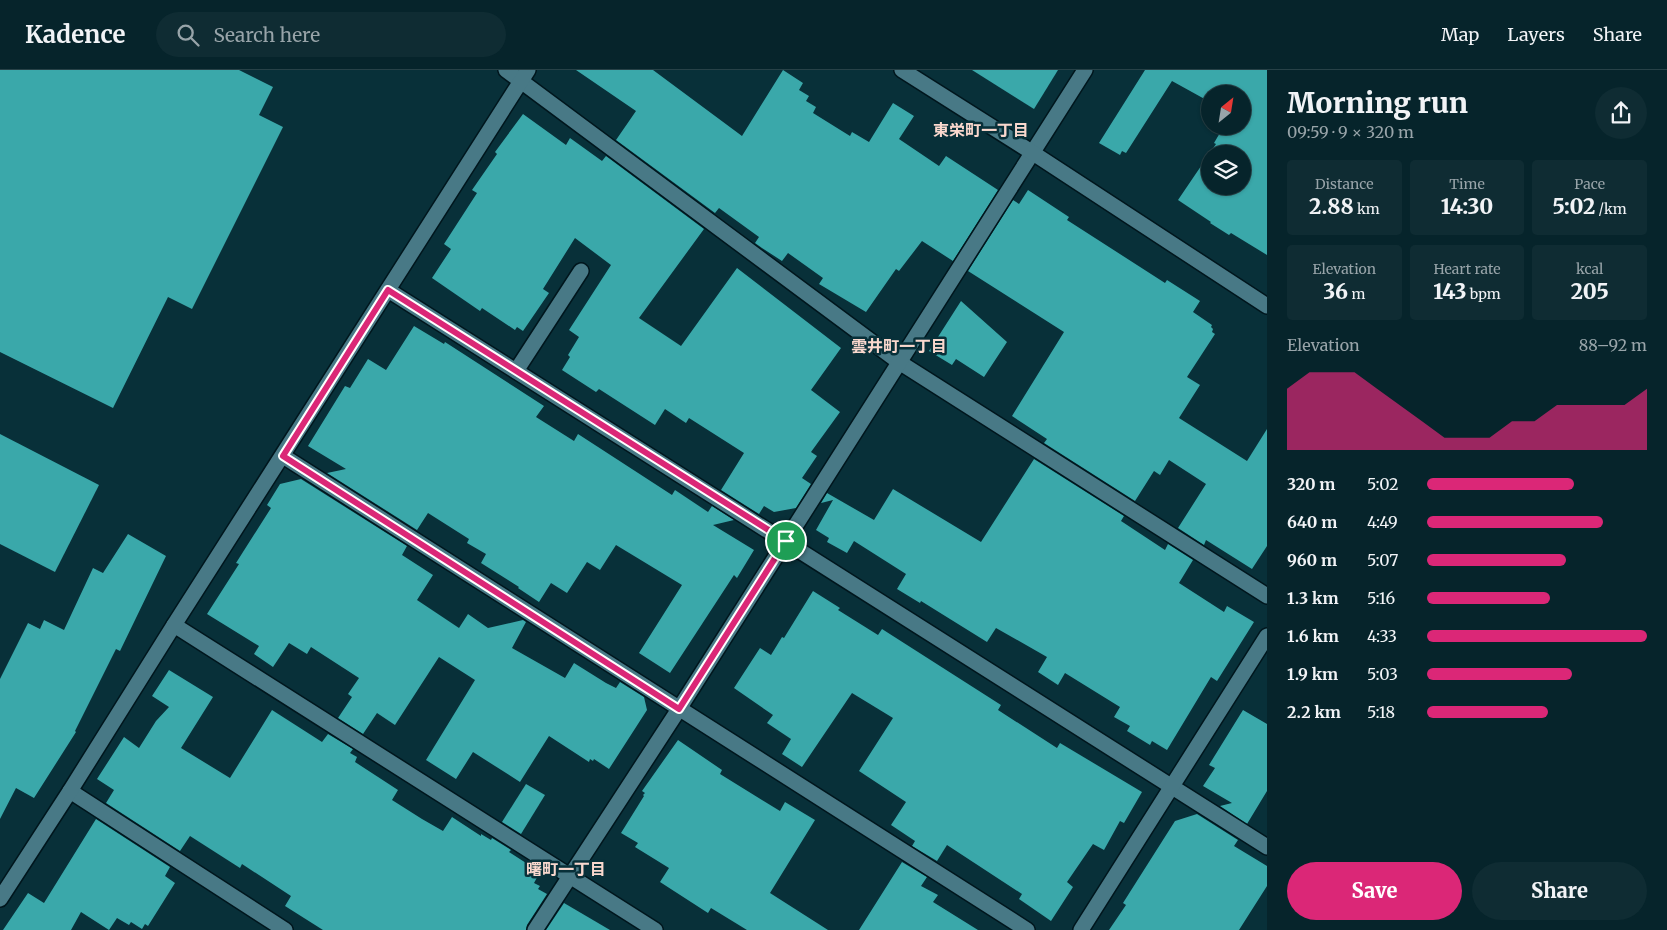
<!DOCTYPE html>
<meta charset="utf-8">
<style>
body{margin:0;font-family:Merriweather,"Noto Sans JP",serif;background:#0f2c33;color:#f1f3f6;height:100vh;display:flex;flex-direction:column;font-size:19px;white-space:nowrap}
*{box-sizing:border-box;margin:0}
p{font-size:16px;color:#98a4a9}
.icon{flex:none;width:28px;height:28px;fill:none;stroke:currentColor;stroke-width:2;stroke-linecap:round;stroke-linejoin:round}
.map{position:relative;flex:1;overflow:hidden}
.sheet{display:flex;flex-direction:column;background:#06242b;width:400px}
.sheet>*{flex:none}
.needle{width:32px;rotate:30deg}
.controls{position:absolute;left:1201px;top:15px;display:grid;gap:10px}
.controls a{display:grid;place-items:center;width:50px;height:50px;border-radius:50%;background:#06242b;box-shadow:0 1px 4px #0004,0 0 0 1px #274147;font-size:25px}
.pin{position:absolute;display:grid;place-items:center;width:42px;height:42px;color:#fff;margin:-21px;border:2px solid #fff;border-radius:50%;box-shadow:0 1px 5px #0007}
.round{display:grid;place-items:center;flex:none;width:52px;height:52px;border-radius:26px;background:#0f2c33}
.summary{display:flex;align-items:center;justify-content:space-between;height:85px;padding:0 20px}
h1{font-size:28px;font-weight:800;line-height:38px}
.stats{display:grid;grid-template-columns:repeat(3,1fr);gap:8px;height:85px;padding:5px 20px}
.stats div{display:grid;align-content:center;border-radius:5px;background:#0f2c33;text-align:center}
.stats b{font-size:21px;font-weight:800}
.stats small{font-size:14px;font-weight:400}
.stats p{font-size:14px}
.chart{height:140px;padding:10px 20px}
.chart p{display:flex;justify-content:space-between}
.chart svg{width:100%;height:90px;margin-top:5px;fill:#db2777;opacity:.7}
.button{display:flex;gap:10px;margin-top:auto;padding:10px 20px}
.button a{flex:1;height:58px;border-radius:30px;background:#db2777;color:#fff;font-size:20px;font-weight:800;line-height:58px;text-align:center}
.button a+a{background:#0f2c33;color:#f1f3f6}
ul{padding:0 20px;list-style:none;font-size:16px}
li{display:grid;grid-template-columns:80px 60px 1fr;align-items:center;height:38px}
li i{height:12px;border-radius:6px;background:#db2777}
header{display:flex;align-items:center;gap:30px;box-sizing:border-box;height:70px;padding:0 25px;background:#06242b;border-bottom:1px solid #274147}
header strong{font-size:24px}
nav{display:flex;gap:28px;margin-inline-start:auto;font-size:18px}
.search{width:350px;height:45px;background:#0f2c33;display:flex;align-items:center;gap:12px;box-sizing:border-box;padding:0 18px;border-radius:28px;color:#98a4a9;font-size:19px}
main{display:flex;flex:1;min-height:0}
.map>svg:first-child{display:block}
</style>
<header>
<strong>Kadence</strong>
<div class="search"><svg class="icon" aria-label="search" viewBox="0 0 24 24"><circle cx="10" cy="10" r="6"/><path d="M15 15l6 6"/></svg>Search here</div>
<nav><a>Map</a><a>Layers</a><a>Share</a></nav>
</header>
<main>
<div class="map">
<svg width="1267" height="860" viewBox="0 0 1267 860">
<rect width="100%" height="100%" fill="#083039"/>
<!-- building -->
<g fill="#3aa8aa" fill-rule="evenodd">
<path d="M0,0h239l34,17 -14,28 24,12 -91,182 -24,-12 -55,111 -113,-56z"/>
<path d="M576,0h77l89,66 41,-66 20,13 -4,7 10,6 -3,5 10,6 -3,6 37,23 2,-4 17,10 24,-39 21,13 -15,23 40,27 7,-10 52,34 -45,71 -31,-20 -23,30 -3,-2 -30,43 -47,-28 4,-6 -35,-25 -6,8 -20,-13 -7,-5 4,-6 -40,-29 -4,5 -99,-73 20,-29z"/>
<path d="M972,0h86l-24,39z"/>
<path d="M1145,0h122v185l-36,-22 -2,2 -19,-12 1,-1 -33,-22 38,-56 -2,-1 10,-17h18v-32h-32v8l-38,-21 -46,72 -4,-2 -2,4 -21,-12zM1210,84h32v32h-32z"/>
<path d="M523,44l43,31 4,-7 32,23 4,-5 98,73 -65,89 42,28 56,-78 104,80 -30,42 29,22 -29,40 6,4 -15,22 9,6 -15,24 -22,4 -10,-6 -5,8 -38,-24 23,-37 -55,-35 -3,5 -21,-14 -10,16 -56,-36 -3,3 -34,-22 8,-13 -2,-2 11,-18 -10,-7 42,-65 -36,-27 -32,51 6,4 -26,38 -6,-4 -2,3 -33,-22 -2,3 -48,-33 19,-29 -7,-5 33,-51 -5,-3 25,-36 -2,-2z"/>
<path d="M1028,120l41,27 -2,3 98,63 2,-3 33,21 -7,11 19,13 -1,2 2,2 -1,3 3,2 -28,43 13,8 -21,33 68,43 20,-32v117l-15,23 -46,-29 -2,5 -26,-17 28,-44 -37,-24 -9,15 -6,-4 -19,30 -91,-58 3,-4 -35,-23 52,-84 -96,-61 45,-71 6,4z"/>
<path d="M961,231l46,41 -23,35 -28,-18 -4,6 -23,-14z"/>
<path d="M414,256l30,18 1,-2 99,64 -8,11 38,24 4,-7 94,61 3,-5 33,22 4,-6 22,14 -21,5 41,25 -17,28 -3,-3 -64,98 -31,-20 43,-68 -66,-40 -16,25 -13,-8 -20,31 -16,-10 -12,19 -21,-14 1,-1 -38,-24 5,-9 -19,-11 2,-4 -41,-26 -11,17 -90,-57 19,-4 -38,-23 37,-60 5,2 18,-29 18,11z"/>
<path d="M0,364l99,51 -44,87 -55,-28z"/>
<path d="M1034,389l90,57 -3,5 44,29 3,-6 25,16 -14,23 45,29 3,-6 27,16 -37,59 -6,-4 -44,73 -15,-9 -2,4 -23,-14 3,-5 -16,-9 6,-10 -55,-34 -7,12 -20,-13 9,-15 -51,-29 -9,14 -66,-41 -1,2 -23,-14 9,-15 -52,-33 -7,12 -20,-11 2,-4 -13,-8 17,-30 -12,3 6,-10 47,27 19,-31 88,53z"/>
<path d="M301,409l106,67 -5,9 31,20 -16,25 42,28 9,-14 20,14 35,-8 3,2 -14,26 53,30 9,-15 32,20 10,5 4,-6 24,15 3,13 -38,59 -15,-10 -1,2 -3,-2 -1,3 -40,-26 -29,46 -47,-30 -17,27 -30,-19 49,-80 -36,-23 -44,68 -18,-12 -14,21 -25,-16 14,-21 -4,-3 11,-16 -48,-31 -4,7 -18,-11 -16,24 -19,-13 5,-8 -52,-32 32,-50 -3,-1 35,-55 -4,-3 13,-21z"/>
<path d="M128,464l38,22 -46,95 -4,-2 -41,82 1,1 -42,66 -18,-10 -16,31v-140l28,-56 12,6 4,-9 20,10 29,-62 10,5z"/>
<path d="M813,521l27,17 -2,2 40,25 4,-6 119,76 -3,5 59,38 3,-5 82,49 -18,31 -4,-2 -16,29 -11,-6 -26,38 6,5 -22,34 -32,-22 3,-5 -75,-49 -10,16 -25,-15 3,-5 -24,-16 15,-23 -47,-31 34,-53 -41,-25 -50,74 -20,-13 9,-15 -24,-16 6,-8 -39,-27 26,-40 11,7 11,-18 2,1z"/>
<path d="M169,600l44,27 -32,51 49,30 42,-68 50,32 6,-8 25,15 -3,4 7,4 -2,5 43,28 -6,10 30,19 21,12 9,-14 29,19v-2l10,6 1,-2 19,12 -2,2 31,20 -6,11 6,3 -2,3 9,5 -20,31 -1,5h-203l-38,-24 6,-10 -49,-32 -2,4 -50,-32 -10,15 -74,-48 8,-13 -17,-11 27,-42 15,11 17,-27 13,-14 -17,-11z"/>
<path d="M1243,640l24,14v67l-20,33 -27,-18 12,-3 -29,-17 12,-18 -6,-3z"/>
<path d="M678,670l44,30 -2,4 60,37 5,-9 30,18 -45,73 58,37h-81l-36,-22 -3,5 -48,-31 9,-14 -34,-21 3,-4 -17,-10 23,-37 -1,-1 2,-2 -3,-2z"/>
<path d="M526,714l19,11 -24,39 -19,-12z"/>
<path d="M1197,744l41,26 -4,6 33,20v20l-28,44h-130l17,-25 -3,-2 52,-82z"/>
<path d="M96,749l74,48 -5,9 10,7 -27,43 -3,-2 -3,5 -11,-7 -2,3 -12,-7 -8,12 -28,-18 -10,18h-68l25,-37 16,10z"/>
<path d="M902,792l25,15 -6,9 17,9 -5,7 45,28h-119z"/>
<path d="M564,833l46,27h-64z"/>
</g>
<g fill="none" stroke-linecap="round" stroke-linejoin="round">
<!-- street casing -->
<g stroke="#00161d" stroke-width="18">
<g id="street">
<path d="M506,0l393,292 368,234"/>
<path d="M388,220l879,557"/>
<path d="M516,301l65,-100"/>
<path d="M283,386l744,474"/>
<path d="M174,555l481,305"/>
<path d="M70,721l215,139"/>
<path d="M0,829l70,-108 104,-166 354,-555"/>
<path d="M535,860l144,-221 406,-639"/>
<path d="M1081,860l186,-294"/>
</g>
</g>
<!-- secondary casing -->
<g stroke="#00161d" stroke-width="18">
<path id="secondary" d="M902,0l131,83 234,153"/>
</g>
<!-- street -->
<use href="#street" stroke="#487986" stroke-width="15"/>
<!-- secondary -->
<use href="#secondary" stroke="#487986" stroke-width="15"/>
</g>
<g fill="none" stroke-linecap="round" stroke-linejoin="round">
<!-- route casing -->
<g stroke="#fff" stroke-width="10">
<path id="route" d="M388,220l398,251 -107,168 -396,-253z"/>
</g>
<!-- route -->
<use href="#route" stroke="#db2777" stroke-width="6"/>
</g>
<g text-anchor="middle" dominant-baseline="central" stroke-width="5" stroke-linejoin="round" paint-order="stroke">
<!-- neighbourhood labels -->
<g font-size="16" font-weight="bold" fill="#fad8ce" stroke="#083039">
<text x="981" y="60">東栄町一丁目</text>
<text x="899" y="276">雲井町一丁目</text>
<text x="566" y="799">曙町一丁目</text>
</g>
</g>
</svg>
<div class="controls">
<a><svg class="needle" viewBox="-14 -14 28 28"><path d="M0-13l5 13h-10z" fill="#e53935"/><path d="M0 13l5-13h-10z" fill="#98a4a9"/></svg></a>
<a><svg class="icon" aria-label="layers" viewBox="0 0 24 24"><path d="M12 4l9 5-9 5-9-5zM3 14l9 5 9-5"/></svg></a>
</div>
<div class="pin" style="left:786px;top:471px;background:#1e9e55"><svg class="icon" aria-label="arrive" viewBox="0 0 24 24"><path d="M6 21V4h12l-3 4 3 4H6"/></svg></div>
</div>
<section class="sheet">
<div class="summary"><div><h1>Morning run</h1><p>09:59 · 9 × 320 m</p></div><a class="round"><svg class="icon" aria-label="share" viewBox="0 0 24 24"><path d="M12 15V3M7 8l5-5 5 5M5 13v7h14v-7"/></svg></a></div>
<div class="stats">
<div><p>Distance</p><b>2.88<small> km</small></b></div>
<div><p>Time</p><b>14:30</b></div>
<div><p>Pace</p><b>5:02<small> /km</small></b></div>
</div>
<div class="stats">
<div><p>Elevation</p><b>36<small> m</small></b></div>
<div><p>Heart rate</p><b>143<small> bpm</small></b></div>
<div><p>kcal</p><b>205</b></div>
</div>
<div class="chart"><p><span>Elevation</span>88–92 m</p>
<svg viewBox="0 0 160 44" preserveAspectRatio="none"><path d="M0 44V14L10 6L20 6L30 6L40 14L50 22L60 30L70 38L80 38L90 38L100 30L110 30L120 22L130 22L140 22L150 22L160 14V44z"/></svg>
</div>
<ul>
<li><b>320 m</b>5:02<i style="width:67%"></i></li>
<li><b>640 m</b>4:49<i style="width:80%"></i></li>
<li><b>960 m</b>5:07<i style="width:63%"></i></li>
<li><b>1.3 km</b>5:16<i style="width:56%"></i></li>
<li><b>1.6 km</b>4:33<i style="width:100%"></i></li>
<li><b>1.9 km</b>5:03<i style="width:66%"></i></li>
<li><b>2.2 km</b>5:18<i style="width:55%"></i></li>
</ul>
<div class="button"><a>Save</a><a>Share</a></div>
</section>
</main>
